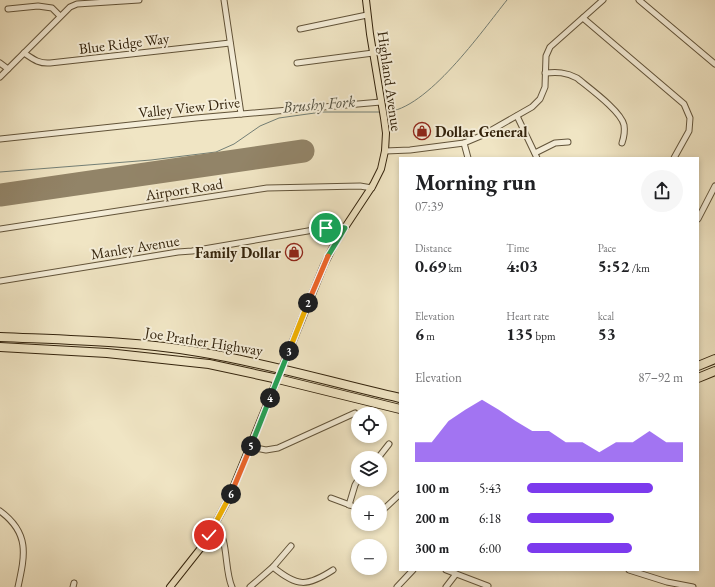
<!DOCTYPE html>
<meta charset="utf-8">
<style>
body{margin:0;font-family:"EB Garamond",serif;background:#f6f6f6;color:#202124;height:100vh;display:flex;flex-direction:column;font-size:15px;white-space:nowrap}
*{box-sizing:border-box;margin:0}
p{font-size:13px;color:#757577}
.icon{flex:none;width:22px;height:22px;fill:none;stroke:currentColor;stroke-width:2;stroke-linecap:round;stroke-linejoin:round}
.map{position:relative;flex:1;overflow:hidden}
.sheet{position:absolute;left:399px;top:157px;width:300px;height:414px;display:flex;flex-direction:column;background:#fff;border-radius:0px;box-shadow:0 2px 6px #0003}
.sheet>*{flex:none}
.fabs{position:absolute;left:351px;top:407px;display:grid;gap:8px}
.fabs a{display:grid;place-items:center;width:36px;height:36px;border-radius:50%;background:#fff;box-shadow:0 2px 6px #0003;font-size:20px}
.pin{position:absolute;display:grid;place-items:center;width:34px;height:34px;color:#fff;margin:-17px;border:2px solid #fff;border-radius:50%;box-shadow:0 1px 4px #0007}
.km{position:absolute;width:20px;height:20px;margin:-10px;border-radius:50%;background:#222;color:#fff;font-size:11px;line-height:20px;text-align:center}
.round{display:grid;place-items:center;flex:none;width:42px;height:42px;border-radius:21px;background:#f6f6f6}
.summary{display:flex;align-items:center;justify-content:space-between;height:68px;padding:0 16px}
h1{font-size:22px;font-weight:700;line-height:30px}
.stats{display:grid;grid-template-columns:repeat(3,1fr);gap:6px;height:68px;padding:4px 16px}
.stats div{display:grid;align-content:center}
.stats b{font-size:17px;font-weight:700}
.stats small{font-size:11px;font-weight:400}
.stats p{font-size:11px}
.chart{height:112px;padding:8px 16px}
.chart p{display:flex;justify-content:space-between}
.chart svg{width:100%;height:72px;margin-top:4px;fill:#7c3aed;opacity:.7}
ul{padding:0 16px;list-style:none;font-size:13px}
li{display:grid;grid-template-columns:64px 48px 1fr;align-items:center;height:30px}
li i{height:10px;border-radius:5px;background:#7c3aed}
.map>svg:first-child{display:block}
</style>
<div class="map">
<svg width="715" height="587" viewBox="0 0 715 587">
<rect width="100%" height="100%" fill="#f0e5c4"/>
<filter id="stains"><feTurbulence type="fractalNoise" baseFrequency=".005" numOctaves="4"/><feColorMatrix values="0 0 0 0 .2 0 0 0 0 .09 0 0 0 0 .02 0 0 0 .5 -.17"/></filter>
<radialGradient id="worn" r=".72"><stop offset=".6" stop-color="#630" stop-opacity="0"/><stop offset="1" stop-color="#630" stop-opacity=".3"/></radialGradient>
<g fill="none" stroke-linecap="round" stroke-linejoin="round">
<!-- stream -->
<g stroke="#737f76" stroke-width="1">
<path d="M386,112c41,-2 96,-81 121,-112"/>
<path d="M0,172l151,-12 65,-8 18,-8 26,-18 19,-8 43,-6h59"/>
</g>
<!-- runway -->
<path stroke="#928468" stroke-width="23" d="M0,195l303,-44"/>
<!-- minor casing -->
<g stroke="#62543a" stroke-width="7">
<g id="minor">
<path d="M224,0l17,114"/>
<path d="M639,0l76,64"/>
<path d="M8,9l30,-3 14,2 8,8"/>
<path d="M583,18l101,86 6,14 -1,13 -15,27"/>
<path d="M300,29l67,-14"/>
<path d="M24,53c9,6 15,11 26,10l180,-20"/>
<path d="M0,63l8,6"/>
<path d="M297,63l76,-10"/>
<path d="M545,73c12,-1 21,-1 32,5 12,10 44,33 47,47 1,6 0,12 -2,18"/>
<path d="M0,77l70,-70 7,-3 62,-4"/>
<path d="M517,116l20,42"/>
<path d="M0,139l196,-21 185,-16"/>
<path d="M464,143l4,15"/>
<path d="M385,151l25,-1 54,-7 19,-8 49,-28 8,-8 5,-12 1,-31 4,-9 53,-47"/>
<path d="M535,153l20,-10 13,-1"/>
<path d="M698,219l17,-33"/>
<path d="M0,229l267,-41 93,-2 12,2"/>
<path d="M0,281l178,-29 14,-1 139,-24 14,1"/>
<path d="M251,447l15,3 12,-2 77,-35"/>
<path d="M378,458l11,-14"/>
<path d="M331,498l27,10"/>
<path d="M349,505l6,-20 3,-5"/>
<path d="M380,510l4,-1 16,-15"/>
<path d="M0,511c30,22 25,44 18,76"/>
<path d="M215,525c14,12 9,45 17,62"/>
<path d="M273,567c24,20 34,20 60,3"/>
<path d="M446,570l42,16"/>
<path d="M629,570l38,12 26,5"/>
<path d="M73,587l1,-4"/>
<path d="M250,587l23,-20 18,-21"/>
<path d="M397,587l16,-17"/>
<path d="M446,587l10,-13"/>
</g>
</g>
<!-- major casing -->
<g stroke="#33230c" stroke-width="8">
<path id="major" d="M170,587l34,-43 24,-44 96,-235 12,-24 37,-56 8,-16 4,-18 1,-18 -2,-15 -14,-84 -4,-34"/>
</g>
<!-- highway casing -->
<g stroke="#33230c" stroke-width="10">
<g id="highway">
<path d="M0,337c67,3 133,4 199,15 68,11 134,31 201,46"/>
<path d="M0,347l107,6 102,11 69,15 122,30"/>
<path d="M698,366l17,-7"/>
<path d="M698,378l17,-7"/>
</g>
</g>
<!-- minor -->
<use href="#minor" stroke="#f5eed9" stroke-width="5"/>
<!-- major -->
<use href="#major" stroke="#f0e5c4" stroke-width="6"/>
<!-- highway -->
<use href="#highway" stroke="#f0e5c4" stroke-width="8"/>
</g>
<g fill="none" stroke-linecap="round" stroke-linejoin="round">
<!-- split-1 casing -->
<g stroke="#fff" stroke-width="8">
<path id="split-1" d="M326,228l11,-1 8,1 -17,28"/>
</g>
<!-- split-2 casing -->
<g stroke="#fff" stroke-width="8">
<path id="split-2" d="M308,303l20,-47"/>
</g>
<!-- split-3 casing -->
<g stroke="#fff" stroke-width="8">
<path id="split-3" d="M289,351l19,-48"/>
</g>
<!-- split-4 casing -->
<g stroke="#fff" stroke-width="8">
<path id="split-4" d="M270,398l19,-47"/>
</g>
<!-- split-5 casing -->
<g stroke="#fff" stroke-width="8">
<path id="split-5" d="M251,446l19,-48"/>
</g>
<!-- split-6 casing -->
<g stroke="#fff" stroke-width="8">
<path id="split-6" d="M231,494l20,-48"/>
</g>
<!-- split-7 casing -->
<g stroke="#fff" stroke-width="8">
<path id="split-7" d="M209,535l22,-41"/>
</g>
<!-- split-1 -->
<use href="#split-1" stroke="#22a559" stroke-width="5"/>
<!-- split-2 -->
<use href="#split-2" stroke="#f0652b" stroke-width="5"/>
<!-- split-3 -->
<use href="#split-3" stroke="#f5b400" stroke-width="5"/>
<!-- split-4 -->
<use href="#split-4" stroke="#22a559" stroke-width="5"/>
<!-- split-5 -->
<use href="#split-5" stroke="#22a559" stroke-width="5"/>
<!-- split-6 -->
<use href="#split-6" stroke="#f0652b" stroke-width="5"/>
<!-- split-7 -->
<use href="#split-7" stroke="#f5b400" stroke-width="5"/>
</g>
<!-- icons -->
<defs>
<g id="shop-ring" transform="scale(0.9)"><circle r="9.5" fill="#f5eed9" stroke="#8f2418" stroke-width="1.5"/><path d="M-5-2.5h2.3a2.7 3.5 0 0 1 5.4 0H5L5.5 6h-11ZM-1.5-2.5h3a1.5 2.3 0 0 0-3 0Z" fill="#8f2418"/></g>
</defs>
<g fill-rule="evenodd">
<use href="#shop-ring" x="422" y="131"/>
<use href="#shop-ring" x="294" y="252"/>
</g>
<g text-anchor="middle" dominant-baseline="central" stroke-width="4" stroke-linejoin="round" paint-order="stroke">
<!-- street labels -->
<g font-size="15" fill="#33230c" stroke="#f5eed9">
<text transform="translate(124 43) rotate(-7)">Blue Ridge Way</text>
<text transform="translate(390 81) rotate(82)">Highland Avenue</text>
<text transform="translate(189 107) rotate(-6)">Valley View Drive</text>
<text transform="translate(184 189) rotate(-9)">Airport Road</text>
<text transform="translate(135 247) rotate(-9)">Manley Avenue</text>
<text transform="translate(204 341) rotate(9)">Joe Prather Highway</text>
</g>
<!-- poi labels -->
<g font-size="15" font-weight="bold" fill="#33230c" stroke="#f5eed9" text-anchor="start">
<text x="435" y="131">Dollar General</text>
<text x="281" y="252" text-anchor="end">Family Dollar</text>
</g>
<!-- water labels -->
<g font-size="16" font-style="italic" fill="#535141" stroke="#f5eed9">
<text transform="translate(319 104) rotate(-5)">Brushy Fork</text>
</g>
</g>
<rect width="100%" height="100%" filter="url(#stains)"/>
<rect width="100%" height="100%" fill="url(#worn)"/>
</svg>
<div class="fabs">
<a><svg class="icon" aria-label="locate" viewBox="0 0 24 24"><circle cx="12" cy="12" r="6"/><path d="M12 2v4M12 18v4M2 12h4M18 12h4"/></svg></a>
<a><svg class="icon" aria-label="layers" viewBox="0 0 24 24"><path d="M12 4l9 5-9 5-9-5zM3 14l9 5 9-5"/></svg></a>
<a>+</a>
<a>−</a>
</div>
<div class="pin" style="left:326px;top:228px;background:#1e9e55"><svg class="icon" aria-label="arrive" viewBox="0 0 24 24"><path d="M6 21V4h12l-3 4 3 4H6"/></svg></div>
<div class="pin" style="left:209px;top:535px;background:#d93025"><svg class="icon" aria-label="check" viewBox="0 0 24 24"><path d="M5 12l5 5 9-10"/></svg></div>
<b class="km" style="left:308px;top:303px">2</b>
<b class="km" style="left:289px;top:351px">3</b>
<b class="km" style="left:270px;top:398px">4</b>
<b class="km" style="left:251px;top:446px">5</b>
<b class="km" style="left:231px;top:494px">6</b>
<section class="sheet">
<div class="summary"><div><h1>Morning run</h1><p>07:39</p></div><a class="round"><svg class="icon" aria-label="share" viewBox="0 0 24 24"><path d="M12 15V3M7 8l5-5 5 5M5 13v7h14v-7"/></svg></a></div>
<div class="stats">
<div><p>Distance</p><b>0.69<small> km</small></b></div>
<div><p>Time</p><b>4:03</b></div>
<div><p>Pace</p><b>5:52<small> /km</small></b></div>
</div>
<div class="stats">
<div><p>Elevation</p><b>6<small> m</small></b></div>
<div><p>Heart rate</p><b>135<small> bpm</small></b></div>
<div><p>kcal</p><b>53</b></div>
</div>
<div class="chart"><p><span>Elevation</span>87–92 m</p>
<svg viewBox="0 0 160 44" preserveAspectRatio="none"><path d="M0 44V32L10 32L20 19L30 12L40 6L50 12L60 19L70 25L80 25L90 32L100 32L110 38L120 32L130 32L140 25L150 32L160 32V44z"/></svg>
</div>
<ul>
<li><b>100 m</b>5:43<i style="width:81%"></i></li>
<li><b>200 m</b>6:18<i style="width:56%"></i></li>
<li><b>300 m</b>6:00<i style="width:67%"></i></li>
</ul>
</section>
</div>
